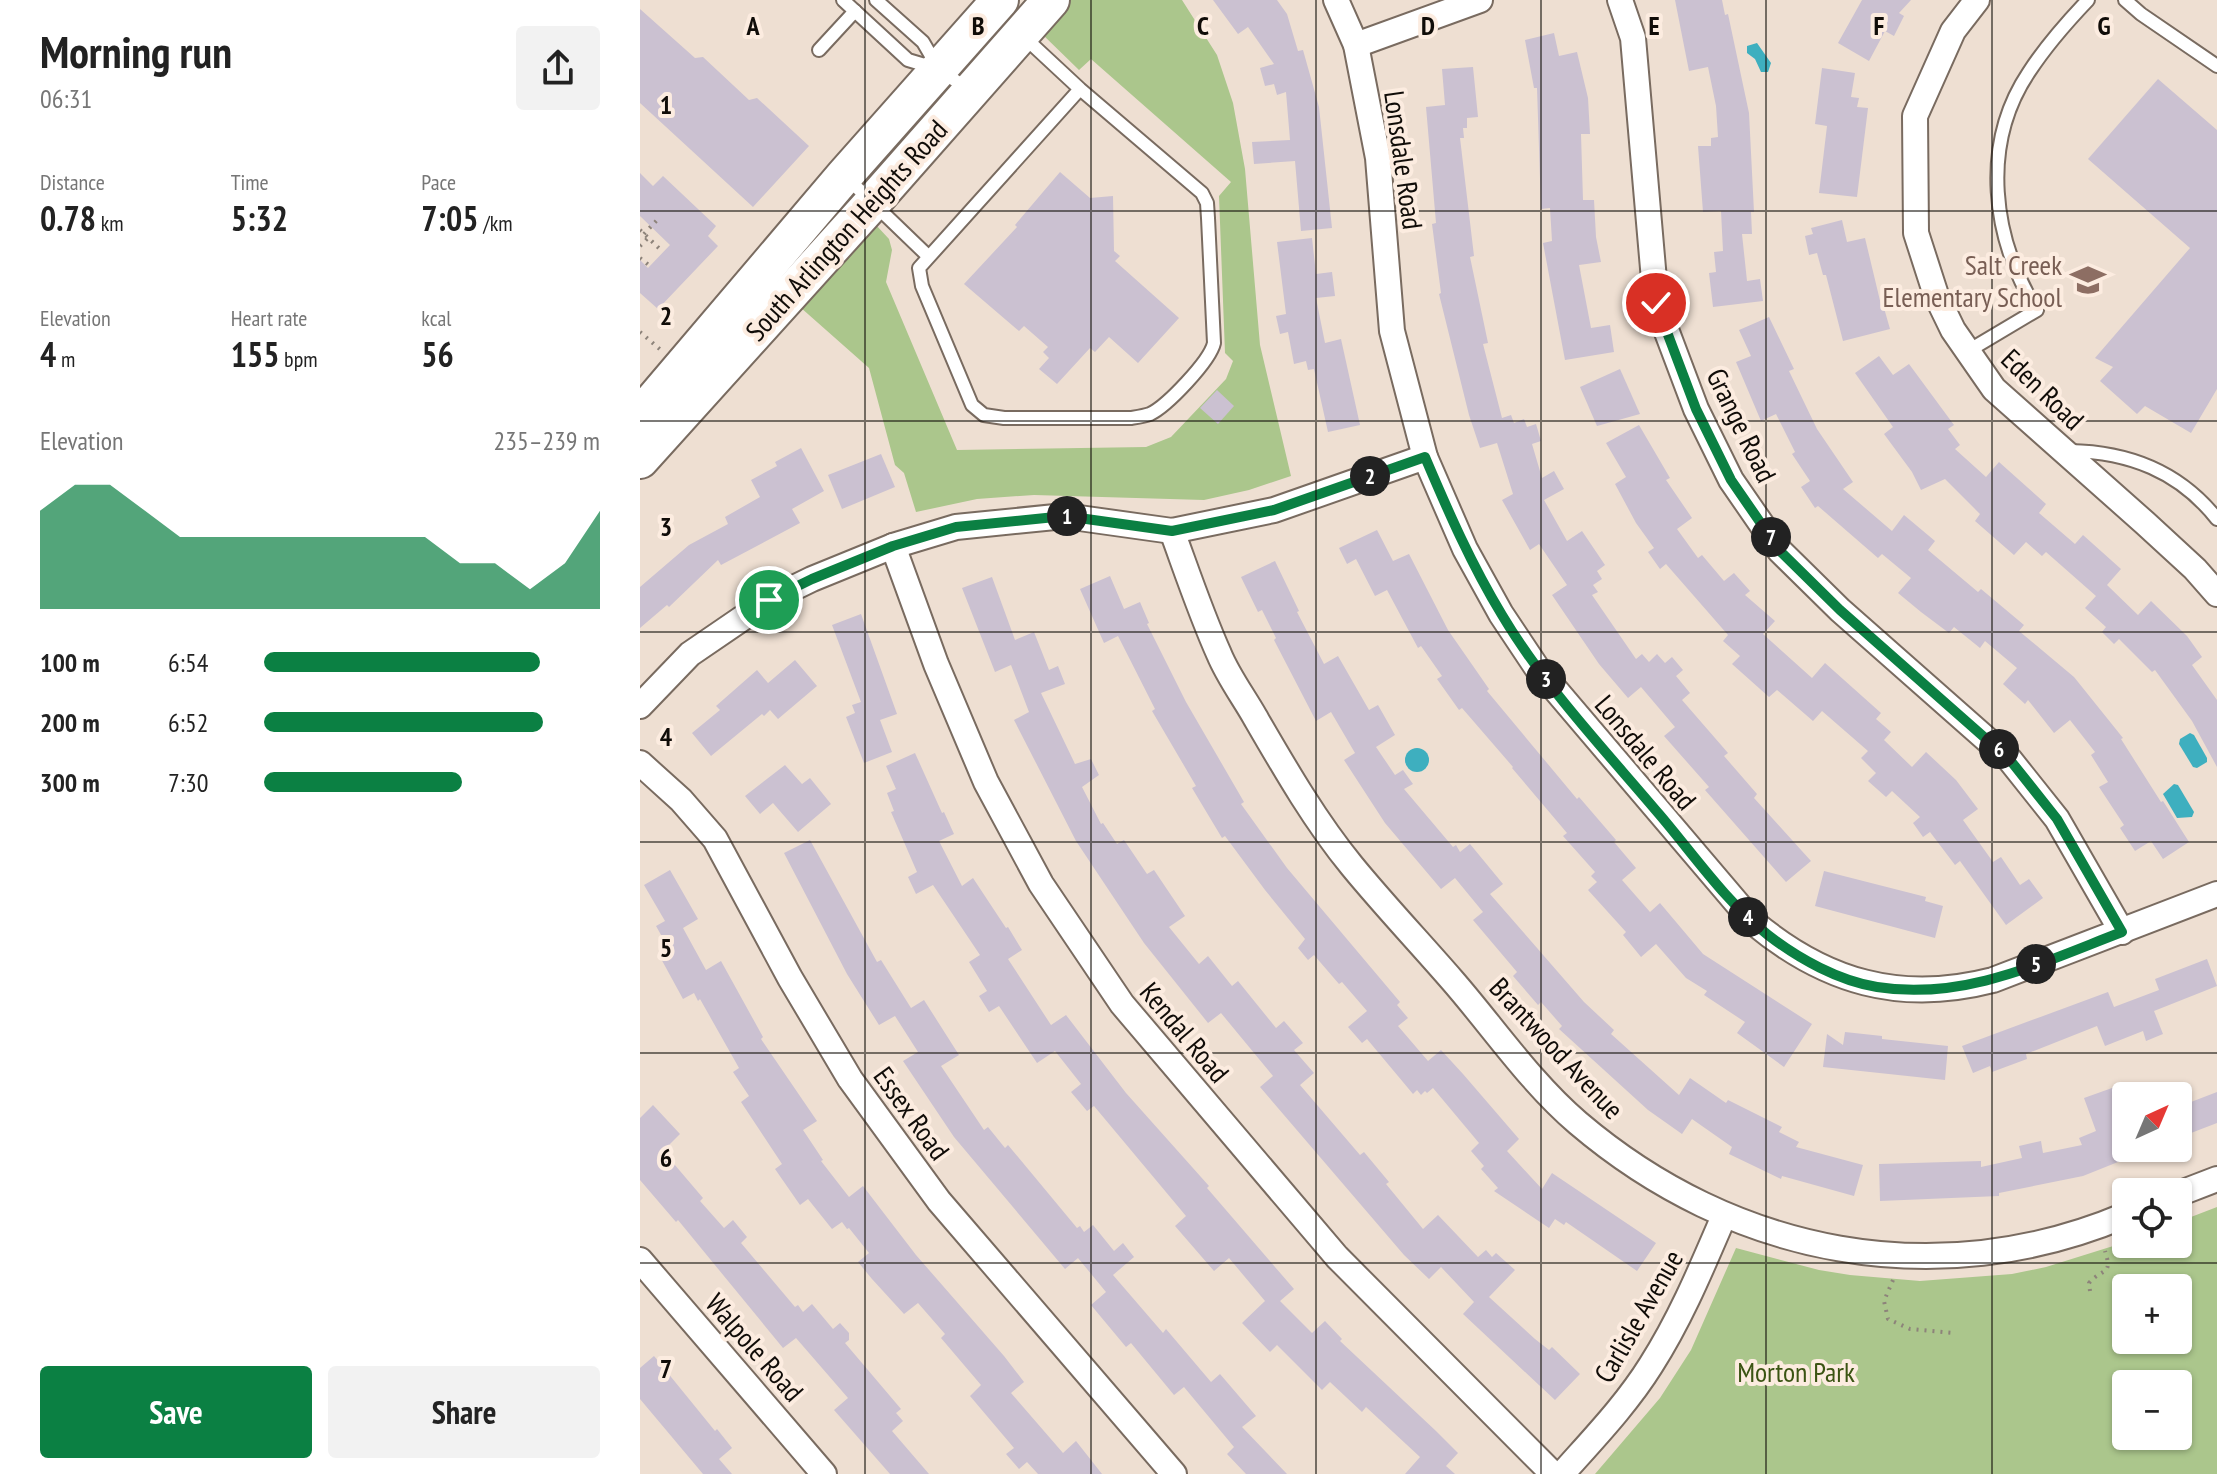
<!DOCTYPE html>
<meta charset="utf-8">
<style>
body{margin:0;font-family:"PT Sans Narrow",sans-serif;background:#f2f2f2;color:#222;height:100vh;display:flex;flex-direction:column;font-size:30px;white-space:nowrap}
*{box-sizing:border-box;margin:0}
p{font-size:26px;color:#767676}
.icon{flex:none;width:44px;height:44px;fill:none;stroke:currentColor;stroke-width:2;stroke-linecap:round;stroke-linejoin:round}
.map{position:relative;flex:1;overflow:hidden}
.panel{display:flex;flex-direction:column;background:#fff;width:640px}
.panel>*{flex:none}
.needle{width:52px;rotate:44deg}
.tools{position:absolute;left:1472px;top:1082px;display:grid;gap:16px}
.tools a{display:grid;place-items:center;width:80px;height:80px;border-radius:8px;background:#fff;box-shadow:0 2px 6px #0004;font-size:40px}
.pin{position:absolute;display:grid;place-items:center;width:68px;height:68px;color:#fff;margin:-34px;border:4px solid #fff;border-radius:50%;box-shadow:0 2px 8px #0007}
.km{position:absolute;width:40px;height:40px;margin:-20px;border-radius:50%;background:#222;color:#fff;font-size:22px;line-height:40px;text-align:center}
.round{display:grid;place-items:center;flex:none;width:84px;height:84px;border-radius:8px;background:#f2f2f2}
.headline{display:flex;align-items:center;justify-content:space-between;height:136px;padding:0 40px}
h1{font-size:44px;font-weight:800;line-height:60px}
.figures{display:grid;grid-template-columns:repeat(3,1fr);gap:12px;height:136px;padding:8px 40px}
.figures div{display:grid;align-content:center}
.figures b{font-size:34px;font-weight:800}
.figures small{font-size:22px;font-weight:400}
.figures p{font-size:22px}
.chart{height:224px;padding:16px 40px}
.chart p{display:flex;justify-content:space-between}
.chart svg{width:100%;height:144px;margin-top:8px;fill:#0b8043;opacity:.7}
.action{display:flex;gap:16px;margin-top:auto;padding:16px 40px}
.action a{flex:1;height:92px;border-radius:8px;background:#0b8043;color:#fff;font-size:32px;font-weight:800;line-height:92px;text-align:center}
.action a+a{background:#f2f2f2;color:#222}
ul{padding:0 40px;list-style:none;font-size:26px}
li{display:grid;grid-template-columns:128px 96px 1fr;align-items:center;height:60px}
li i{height:20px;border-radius:10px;background:#0b8043}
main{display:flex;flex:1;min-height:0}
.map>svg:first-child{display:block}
</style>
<main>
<section class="panel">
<div class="headline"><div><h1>Morning run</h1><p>06:31</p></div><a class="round"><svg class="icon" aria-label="share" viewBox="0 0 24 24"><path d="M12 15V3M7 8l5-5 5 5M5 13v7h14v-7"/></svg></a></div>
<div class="figures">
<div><p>Distance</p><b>0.78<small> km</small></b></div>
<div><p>Time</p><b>5:32</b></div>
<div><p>Pace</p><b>7:05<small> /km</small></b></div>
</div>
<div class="figures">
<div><p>Elevation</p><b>4<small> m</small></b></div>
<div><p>Heart rate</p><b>155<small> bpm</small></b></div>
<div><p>kcal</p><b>56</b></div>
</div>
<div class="chart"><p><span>Elevation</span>235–239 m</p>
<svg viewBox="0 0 160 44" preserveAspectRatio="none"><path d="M0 44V14L10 6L20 6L30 14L40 22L50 22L60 22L70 22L80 22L90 22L100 22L110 22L120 30L130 30L140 38L150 30L160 14V44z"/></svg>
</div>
<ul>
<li><b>100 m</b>6:54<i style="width:82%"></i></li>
<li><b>200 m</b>6:52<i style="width:83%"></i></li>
<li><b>300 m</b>7:30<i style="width:59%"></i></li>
</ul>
<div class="action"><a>Save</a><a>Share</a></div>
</section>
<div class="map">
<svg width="1577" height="1474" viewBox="0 0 1577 1474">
<rect width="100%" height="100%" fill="#eedfd2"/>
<!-- green -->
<g fill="#abc68c" fill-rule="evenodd">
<path d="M430,0h112l35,55 16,48 12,66 15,176 31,131 -42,14 -45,10 -170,-5 -57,4 -61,13 -12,-39 -9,-8 -26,-97 -69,-61 76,-82 13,14 3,11 -6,32 71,168 189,-3 25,-10 55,-58 7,-18 -8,-8 -6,-157 12,-14 -140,-123 -12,11 -38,-37z"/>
<path d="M1577,1207v267h-622l65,-76 31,-48 45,-102 83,22 31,5 70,6 92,-7 34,-7 80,-25 52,2v-22zM1486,1288h52v52h-52zM1486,1384h52v52h-52z"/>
</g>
<!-- water -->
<g fill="#3eafbf">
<path d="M1117,43l14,20 -3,9h-7l-6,-13 -8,-6v-7z"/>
<path d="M1550,733l4,2 13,23v4l-10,6 -4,-1 -14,-23 1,-5z"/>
<circle cx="777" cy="760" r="12"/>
<path d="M1534,784l4,1 16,27 -2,5 -15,1 -14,-24z"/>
</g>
<!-- building -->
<g fill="#cbc1d1">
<path d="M573,0h64l10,14 11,37 5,-1 16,57 13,121 -31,3 -6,-70 -41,3 -2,-22 38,-2 -4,-48 -9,3 -3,-11 -9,2 -5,-18 14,-4 -26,-37 -10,7z"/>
<path d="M1035,0h47l3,15 3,-1 21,99 5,99h-3l1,22h-10l5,47 13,-2 3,22 -50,6 -4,-34 7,-1 -2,-20 9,-1 -2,-40 -18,1 -5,-66h13v-8l7,-1 -2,-31 -8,-39 -19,4z"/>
<path d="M1222,0h49l-12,13 5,3 -10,20 -9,-5 -16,30 -31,-18z"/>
<path d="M0,9l55,49 8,-1 46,43 8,-2 52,48 -56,61 -113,-104z"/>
<path d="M914,33l5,23 18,-4 11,46 2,36h-9l2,66h11l2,37 5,25 -22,3 12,63 19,-3 4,27 -49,8 -22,-117 9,-2 -2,-33 -9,1 -4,-121h-3l-9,-48z"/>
<path d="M833,67l5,50 -11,1v10h-4l1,10h-4l14,118 -4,1 18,86 -5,1 19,74 9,-3 3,8 10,-4 3,8 9,-3 5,17 -9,3 10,34 12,-7 10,18 -20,11 23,41 15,-10 23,34 -8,6 5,8 -9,6 5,7 -6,3 44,64 6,-5 7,8 8,-8 8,9 7,-6 11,13 -7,6 14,17 -8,7 46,53 -4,3 33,38 -3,4 57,63 -25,21 -81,-92 4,-3 -45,-51 11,-9 -34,-40 -13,11 -29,-34 -47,-69 15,-10 -28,-41 -9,6 -28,-50 11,-6 -16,-51 -17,5 -11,-33 -30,-121 2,-1 -9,-69 4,-1 -10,-116 19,-2 -3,-36z"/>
<path d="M1182,68l33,5 -4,24 8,1 -2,9 11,1 -11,89 -38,-4 8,-67 -12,-2z"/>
<path d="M1518,79l59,51v259l-26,44 -46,-27 -8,8 -37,-33 13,-14 -18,-9 95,-110 -102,-89z"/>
<path d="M420,172l30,26 23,-2 1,55 6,5 -5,5 64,57 -41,45 -29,-26 -14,15 -5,-4 -33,36 -18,-15 10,-11 -6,-6 5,-5 -24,-21 -5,5 -55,-47 53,-57 -2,-2z"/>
<path d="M0,173l13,13 10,-10 53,50 -8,10 10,10 -60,63 -18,-16v-33l8,8 22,-23 -30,-29z"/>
<path d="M1202,220l5,22 18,-4 17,71 2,-1 6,21 -47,12 -17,-66h-3l-6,-22 -8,2 -4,-19 8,-2 -2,-6z"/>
<path d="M672,238l4,36 16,-2 3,24 -19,2 9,45 16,-4 19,86 -32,7 -14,-63 -6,1 -2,-9 -12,3 -6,-32 -8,2 -4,-18 10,-2 -9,-72z"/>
<path d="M1129,317l25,52 -5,2 28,58 36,53 -10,7 49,42 12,-16 31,26 -7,9 50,42 3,-3 43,36 -5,6 55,46 49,61 -2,1 40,63 2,-1 26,41 -26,17 -12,-18 -16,10 -15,-23 4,-3 -25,-38 9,-5 -17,-27 4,-3 -25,-32 -16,13 -26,-33 -3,4 -22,-20 14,-16 -32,-27 -5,7 -26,-21 -5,6 -28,-21 -23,-19 13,-15 -29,-24 -4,4 -60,-52 -3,2 -14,-21 9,-6 -18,-27 3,-2 -19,-38 -15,7 -25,-59 15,-6 -12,-26z"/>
<path d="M1239,356l14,19 16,-11 45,61 -6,4 12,16 -5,4 31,28 13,-15 47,42 -7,9 36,31 8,-9 38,34 -14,16 31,30 13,-14 36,35 15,21 -10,8 25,35v67l-25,-46 -37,-51 -3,2 -33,-33 -5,5 -12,-12 4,-5 -21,-19 11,-12 -50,-44 -4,4 -16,-14 -12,13 -39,-34 5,-7 -35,-35 -24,11 -9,-18 -28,-38 9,-7 -38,-54z"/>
<path d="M980,369l20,45 -43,12 -17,-39z"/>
<path d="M577,390l17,16 -16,18 -18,-16z"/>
<path d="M999,425l31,53 -4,2 26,38 -15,11 21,29 4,-3 22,26 10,-8 16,18 -5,4 30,26 -12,13 49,44 13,-15 56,50 -5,6 15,13 -7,8 28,27 14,-15 30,28 22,29 -15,11 30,42 8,-5 19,28 9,-6 14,19 -37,27 -46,-64 -5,4 -25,-33 -7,5 -10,-14 7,-6 -28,-26 -6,6 -18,-16 8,-8 -15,-15 7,-7 -46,-40 -9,10 -36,-31 -8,7 -37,-33 8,-8 -17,-15 5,-6 -62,-71 -6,5 -12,-17 6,-4 -18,-25 -21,-39 11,-7 -20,-34z"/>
<path d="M161,448l23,43 -32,18 8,14 -79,42 -3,-5 -49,47 -2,-2 -27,23v-41l49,-42 39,-21 -3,-7 35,-20 -9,-17 26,-14 -2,-4z"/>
<path d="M241,454l14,33 -53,22 -14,-34z"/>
<path d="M737,530l16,31 16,-7 39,76 41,59 -2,2 90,108 2,-2 37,43 -2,2 22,26 -14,12 28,32 10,-9 43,51 109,70 -28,43 -47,-34 8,-11 -41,-27 3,-4 -21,-13 -30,-34 -15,13 -18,-22 3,-3 -38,-42 9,-8 -6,-6 4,-4 -32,-36 4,-3 -55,-65 1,-1 -51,-59 -3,2 -22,-31 5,-3 -21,-30 -3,2 -31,-58 -12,6 -19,-37 -9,5 -8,-16z"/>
<path d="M635,561l24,50 -2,1 27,52 14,-8 31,54 9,-5 17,30 -19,12 19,28 8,-5 10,14 -9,5 49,58 3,-2 4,7 10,-8 33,40 -13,10 94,108 30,28 -3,4 68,61 11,-17 36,25 2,-3 54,27 -3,5 20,10 -3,5 67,18 -9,31 -72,-20 -1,3 -52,-25 3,-7 -40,-28 -10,15 -34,-24 -89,-81 3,-3 -21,-24 -3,3 -25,-29 4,-4 -44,-52 10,-8 -28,-34 -14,11 -56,-66 -41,-63 11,-7 -24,-41 -15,9 -42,-81 2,-2 -14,-28 -4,2 -17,-35z"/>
<path d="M470,576l14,33 16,-7 9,21 -2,1 39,78 58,100 -3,2 46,64 113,134 -3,3 11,13 -10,8 30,35 13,-11 22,24 56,65 -12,12 35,38 10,-16 104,70 -19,28 -71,-49 -2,3 -9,-6 -6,9 -55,-37 4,-3 -17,-19 3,-3 -13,-15 8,-8 -46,-55 -6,5 -2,-2 -4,4 -4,-5 -4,4 -46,-55 -5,4 -14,-16 19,-16 -25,-29 -3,2 -25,-29 -6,5 -10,-12 7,-9 -40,-49 -40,-54 -3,2 -30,-50 4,-2 -44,-75 3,-2 -37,-73 -14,7 -24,-54z"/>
<path d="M352,577l23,63 19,-8 15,38 9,-4 7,18 -24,9 34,71 16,-5 8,16 -17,12 19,37 2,-1 14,21 7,-4 23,34 7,-4 31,46 -16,11 30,37 9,-8 24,30 6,-5 38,47 8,-7 19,22 -9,7 20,23 -14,12 60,70 4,-3 25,30 -3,2 37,45 15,-14 40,42 8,-7 6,7 4,-4 19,17 -26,27 46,42 14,11 3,-3 28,27 -25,26 -92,-86 11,-12 -33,-35 -12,12 -25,-24 -144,-168 13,-11 -52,-63 -13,10 -64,-80 -68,-102 -62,-121 15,-8 -18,-47 -16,7 -33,-84z"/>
<path d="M221,614l36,100 -17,6 12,32 -28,11 -18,-46 9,-4 -3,-8 9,-3 -29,-77z"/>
<path d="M155,660l22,26 -39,33 -8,-9 -6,6 -2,-2 -51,42 -19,-23 28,-23 -4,-4 41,-36 11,13z"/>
<path d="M275,753l27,60 2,-1 10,22 -15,7 23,45 11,-8 33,50 2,-1 14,23 -14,9 43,66 15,-10 60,78 83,93 -2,2 87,101 -14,12 32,32 13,-12 17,18 -2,2 96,90 22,22 -12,13 9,8h-50l15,-17 -54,-50 -4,5 -32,-30 -8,8 -45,-45 -7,7 -28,-29 23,-22 -36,-43 -15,13 -39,-45 11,-10 -92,-110 -7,5 -16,-19 10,-8 -26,-33 -18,12 -38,-57 -10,6 -10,-16 8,-5 -18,-29 11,-7 -47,-70 -17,9 -8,-17 9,-5 -26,-60 3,-1 -7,-18 9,-4 -10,-23z"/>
<path d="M145,765l17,19 8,-6 21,26 -33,28 -25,-29 -13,11 -15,-18z"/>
<path d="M170,840l67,122 4,-2 30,48 13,-8 35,55 -18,11 43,64 4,-3 17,21 3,-3 69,83 3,-2 4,6 9,-7 21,26 9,-8 11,14 -21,18 50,58 3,-4 45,53 9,-8 36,42 -14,11 45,47h-41l-19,-20 7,-7 -50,-60 -10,8 -43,-52 -5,4 -35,-42 15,-13 -28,-34 -13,11 -111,-132 -51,-76 15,-9 -23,-36 -16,9 -32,-51 -63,-121z"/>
<path d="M30,870l28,49 -15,9 23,42 15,-9 42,76 -2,2 56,82 -14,9 20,30 -2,1 28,36 14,-11 53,69 88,101 20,26 -13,11 52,60 13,-12 26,33h-64l-11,-12 -8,7 -13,-15 8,-6 -44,-52 11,-11 -40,-47 4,-4 -27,-31 -14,11 -32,-35 -14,-17 11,-9 -20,-25 -2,1 -5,-7 -10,7 -24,-30 -8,6 -25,-36 7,-5 -41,-62 8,-6 -16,-24 6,-4 -39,-69 -2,2 -4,-8 -11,6 -24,-44 10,-6 -13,-23 9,-5 -21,-36z"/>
<path d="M1184,871l102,26 -1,4 18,5 -8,32 -120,-32z"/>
<path d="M1567,959l10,27 -63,25 9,23 -17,7 -3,-10 -38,15 -8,-20 -71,28 1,5 -35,13 -2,-6 -17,7 -11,-27 146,-54 6,15 45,-17 -4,-11z"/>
<path d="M1205,1032l37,4v3l66,7 -3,34 -122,-13 4,-33 16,11z"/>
<path d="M1486,1083l2,75 -45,18 -84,17v3l-119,5 -1,-37 102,-3v6l41,-9 -3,-12 22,-5 2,12 39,-8 -3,-7 17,-7 -12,-33z"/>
<path d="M1577,1092v31l-39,15v-31z"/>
<path d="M13,1105l27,29 -17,17 40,47 -3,3 24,27 9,-8 14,17 -6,6 54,64 3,-2 5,7 9,-8 21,25 7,-6 9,10v7l-4,3 56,66 -5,4 7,8 -11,10 37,43h-39l-56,-64 14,-12 -52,-60 -13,10 -105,-128 -2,2 -36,-42v-62z"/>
<path d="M14,1356l61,75 2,-2 15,19 -13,11 13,15h-29l-63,-75v-31z"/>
</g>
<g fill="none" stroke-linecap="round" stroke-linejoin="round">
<!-- service casing -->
<g stroke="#796b60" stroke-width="16">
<g id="service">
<path d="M203,0l65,60 30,9 30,20"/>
<path d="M236,0l47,42 14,24"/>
<path d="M1485,0l16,14 76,52"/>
<path d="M383,36l57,53 122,104 5,10 1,15 6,125c-4,18 -47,63 -64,71 -6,2 -13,3 -19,4h-127l-20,-3 -12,-10 -50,-119 -3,-18 161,-179"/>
<path d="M179,50l36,-39"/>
<path d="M207,178l81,78"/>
<path d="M1328,351l69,-41c-45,-71 -57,-165 -8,-238 17,-26 38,-50 59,-72"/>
<path d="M1430,451c59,1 109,20 147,68"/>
</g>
</g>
<!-- minor casing -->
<g stroke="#796b60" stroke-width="28">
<g id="minor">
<path d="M696,0l20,45 22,113 14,173 33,126 40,92 36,65 36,54 216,254c72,60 147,82 240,58l224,-86"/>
<path d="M980,0l13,38 23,265 40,106 35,71 49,71 60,59 170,150 47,59 65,113"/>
<path d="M1337,0l-24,31 -38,85 1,117 20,62 17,35 41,59 151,134 50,46 22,25"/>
<path d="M716,45l124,-45"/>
<path d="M532,531c15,41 29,83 47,123 9,22 24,42 36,63 29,50 60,104 97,149 32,39 67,76 100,114 41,47 78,102 126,143 155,132 359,172 548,92"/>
<path d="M253,546l43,118 50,118 55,102 81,120 215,253 216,217"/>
<path d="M0,706l50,-52 79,-54 43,-21 81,-33 63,-19 109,-11 107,15 102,-21 151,-53"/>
<path d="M0,763l41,37 34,39 75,139 60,101 89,122 235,273"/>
<path d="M1538,1194l39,-15"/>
<path d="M0,1260l184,214"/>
<path d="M922,1474c31,-35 64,-69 89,-109 30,-47 51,-98 73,-149"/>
</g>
</g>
<!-- secondary casing -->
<g stroke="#796b60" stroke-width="40">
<g id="secondary">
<path d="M0,416l204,-240 156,-176"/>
<path d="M0,460l233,-258 178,-202"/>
</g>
</g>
<!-- path -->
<g stroke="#8d837a" stroke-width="4" stroke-dasharray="2 6" stroke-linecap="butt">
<path d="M0,230l23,22"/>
<path d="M4,234l13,-14"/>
<path d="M0,246l8,-8"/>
<path d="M0,258l10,8"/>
<path d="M0,332l22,19"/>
<path d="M1253,1280l-9,21 4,18 22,10 43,4"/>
<path d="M1450,1291l-1,-8c14,-16 24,-7 16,-32"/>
</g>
<!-- service -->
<use href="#service" stroke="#fff" stroke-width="12"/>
<!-- minor -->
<use href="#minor" stroke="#fff" stroke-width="24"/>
<!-- secondary -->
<use href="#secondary" stroke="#fff" stroke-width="36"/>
</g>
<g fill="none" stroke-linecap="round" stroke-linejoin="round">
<!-- route casing -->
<g stroke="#fff" stroke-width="16">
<path id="route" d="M129,600l43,-21 81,-33 63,-19 109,-11 107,15 102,-21 151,-53c23,54 46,107 77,158 43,72 103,135 157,199 35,41 67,88 109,121 31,24 71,46 109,52 87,14 166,-25 245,-55l-65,-113 -47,-59 -170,-150 -60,-59 -49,-71 -35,-71 -40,-106"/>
</g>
<!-- route -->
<use href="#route" stroke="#0b8043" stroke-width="10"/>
</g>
<!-- grid -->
<path fill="none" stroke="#100c08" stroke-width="2" stroke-opacity="0.55" d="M225,0v1474M451,0v1474M676,0v1474M901,0v1474M1126,0v1474M1352,0v1474M0,211h1577M0,421h1577M0,632h1577M0,842h1577M0,1053h1577M0,1263h1577"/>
<!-- icons -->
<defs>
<g id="school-bare" transform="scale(2.76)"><path d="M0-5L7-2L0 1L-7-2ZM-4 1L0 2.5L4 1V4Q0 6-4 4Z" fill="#8d6e63" stroke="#fcece0" stroke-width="2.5" paint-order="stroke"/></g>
</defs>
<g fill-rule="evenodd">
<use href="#school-bare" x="1448" y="280"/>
</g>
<g text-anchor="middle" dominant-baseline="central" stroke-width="8" stroke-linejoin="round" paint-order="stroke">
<!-- street labels -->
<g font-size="28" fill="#100c08" stroke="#fcece0">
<text transform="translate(764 160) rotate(82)">Lonsdale Road</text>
<text transform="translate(206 230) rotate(-48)">South Arlington Heights Road</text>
<text transform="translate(1403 389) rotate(44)">Eden Road</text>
<text transform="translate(1102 425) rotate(64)">Grange Road</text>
<text transform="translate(1006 752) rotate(50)">Lonsdale Road</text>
<text transform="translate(545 1032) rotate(50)">Kendal Road</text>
<text transform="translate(917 1048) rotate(47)">Brantwood Avenue</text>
<text transform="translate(272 1113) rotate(54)">Essex Road</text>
<text transform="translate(998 1316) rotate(-60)">Carlisle Avenue</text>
<text transform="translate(115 1347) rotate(49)">Walpole Road</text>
</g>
<!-- education labels -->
<g font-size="28" fill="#785e54" stroke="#fcece0" text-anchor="end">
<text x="1422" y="264">Salt Creek<tspan x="1422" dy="32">Elementary School</tspan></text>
</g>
<!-- park labels -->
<g font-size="28" fill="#3b5413" stroke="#fcece0">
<text x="1156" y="1371">Morton Park</text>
</g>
</g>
<g font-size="26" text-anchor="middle" font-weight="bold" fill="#100c08" stroke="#fcece0" stroke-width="8" stroke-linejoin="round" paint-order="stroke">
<text x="113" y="35">A</text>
<text x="338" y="35">B</text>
<text x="563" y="35">C</text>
<text x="788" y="35">D</text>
<text x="1014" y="35">E</text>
<text x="1239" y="35">F</text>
<text x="1464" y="35">G</text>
<text x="26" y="114">1</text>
<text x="26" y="325">2</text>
<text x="26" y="536">3</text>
<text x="26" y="746">4</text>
<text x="26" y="957">5</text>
<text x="26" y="1167">6</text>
<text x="26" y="1378">7</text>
</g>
</svg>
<div class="tools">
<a><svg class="needle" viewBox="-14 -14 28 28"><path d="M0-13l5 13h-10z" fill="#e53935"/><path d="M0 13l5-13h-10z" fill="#767676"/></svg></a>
<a><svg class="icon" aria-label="locate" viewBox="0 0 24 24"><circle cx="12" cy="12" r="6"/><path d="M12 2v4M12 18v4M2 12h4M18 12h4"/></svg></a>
<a>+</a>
<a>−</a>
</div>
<div class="pin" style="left:129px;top:600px;background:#1e9e55"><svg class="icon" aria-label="arrive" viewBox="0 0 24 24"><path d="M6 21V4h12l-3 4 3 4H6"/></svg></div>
<div class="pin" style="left:1016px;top:303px;background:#d93025"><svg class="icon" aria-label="check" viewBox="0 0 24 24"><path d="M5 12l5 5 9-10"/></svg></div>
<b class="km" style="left:427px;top:516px">1</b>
<b class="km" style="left:730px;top:476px">2</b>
<b class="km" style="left:906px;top:679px">3</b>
<b class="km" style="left:1108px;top:917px">4</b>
<b class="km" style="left:1396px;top:964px">5</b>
<b class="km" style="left:1359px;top:749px">6</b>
<b class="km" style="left:1131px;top:537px">7</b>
</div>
</main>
